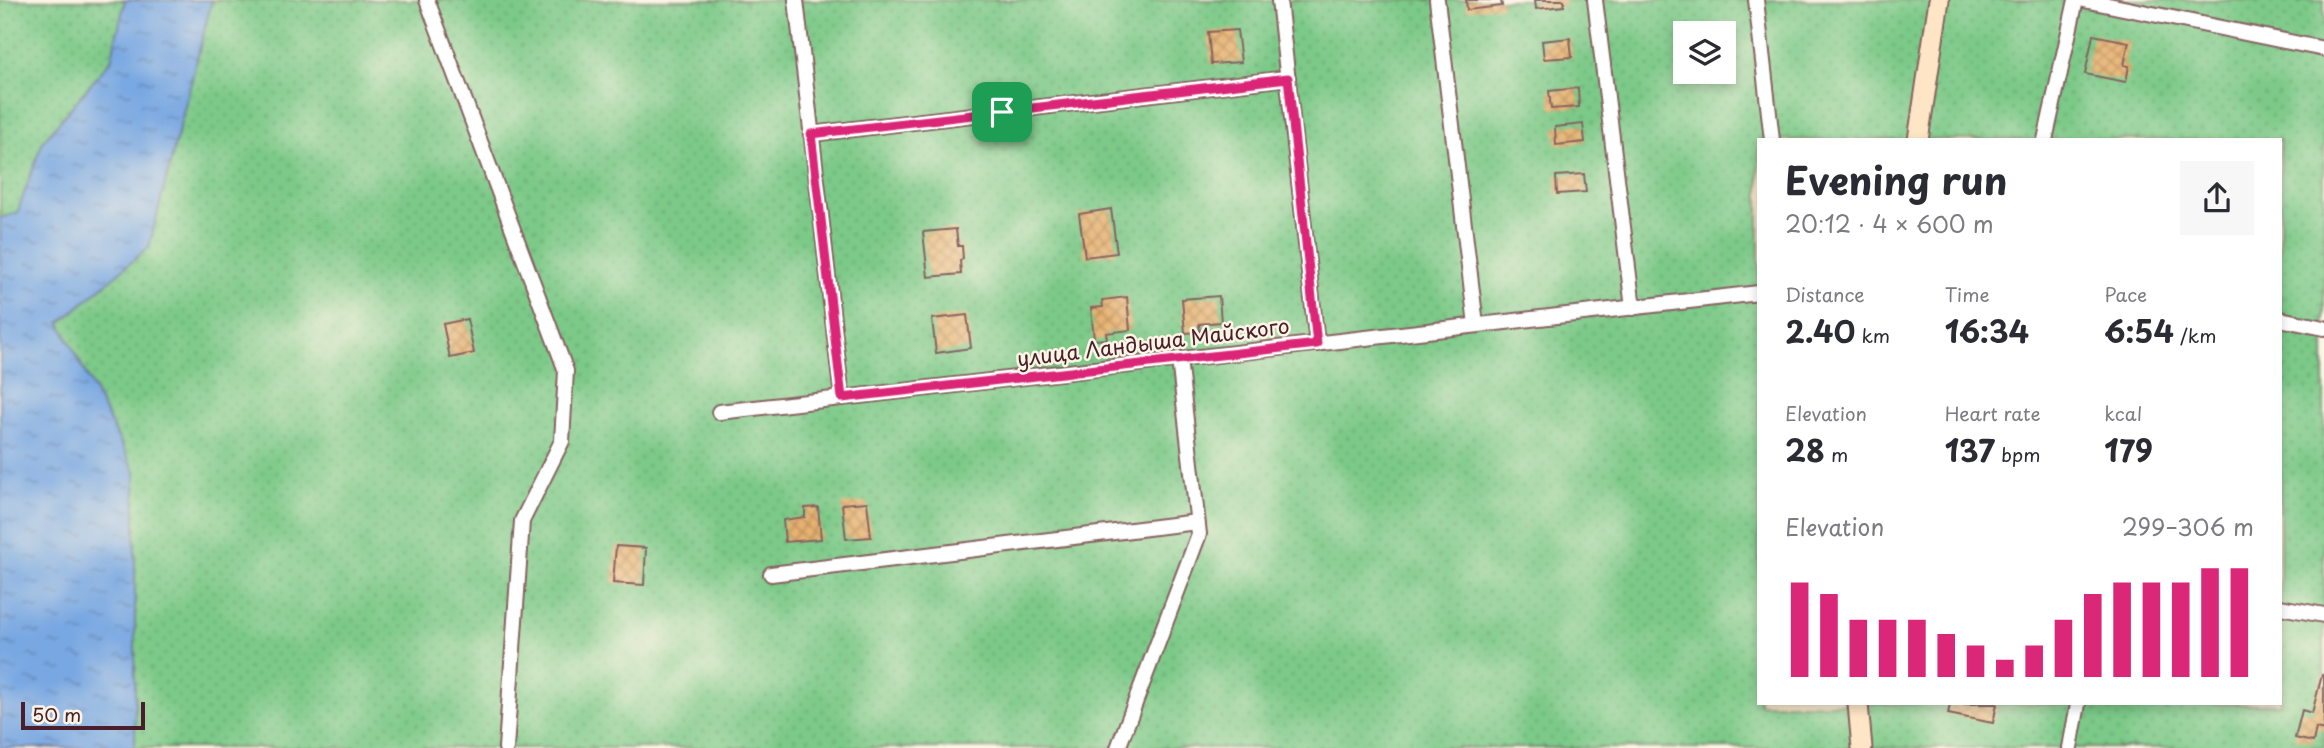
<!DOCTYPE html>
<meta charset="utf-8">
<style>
body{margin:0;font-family:"Playpen Sans",sans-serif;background:#f7f7f7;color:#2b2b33;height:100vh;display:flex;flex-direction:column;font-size:26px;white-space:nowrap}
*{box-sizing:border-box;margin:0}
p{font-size:23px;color:#7c7c81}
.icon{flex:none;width:38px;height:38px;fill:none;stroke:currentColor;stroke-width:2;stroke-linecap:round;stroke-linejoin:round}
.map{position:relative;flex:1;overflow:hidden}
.sheet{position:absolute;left:1757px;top:138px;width:525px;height:567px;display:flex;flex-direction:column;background:#fff;border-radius:0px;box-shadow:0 4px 10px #0003}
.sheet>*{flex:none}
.controls{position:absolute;left:1673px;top:21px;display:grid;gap:14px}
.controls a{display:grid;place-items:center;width:63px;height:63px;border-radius:0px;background:#fff;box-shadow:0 4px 10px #0003;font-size:35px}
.scale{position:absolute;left:21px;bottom:18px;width:124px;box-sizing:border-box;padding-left:7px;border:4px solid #4a1f2b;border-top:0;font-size:19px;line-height:24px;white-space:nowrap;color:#4a1f2b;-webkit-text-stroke:5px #fcf5e5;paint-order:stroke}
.pin{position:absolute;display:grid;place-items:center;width:60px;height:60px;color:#fff;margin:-30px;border-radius:14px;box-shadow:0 4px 10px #0006}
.round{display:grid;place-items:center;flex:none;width:74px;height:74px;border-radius:0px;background:#f7f7f7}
.overview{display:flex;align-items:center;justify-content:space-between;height:119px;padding:0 28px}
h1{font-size:38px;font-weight:700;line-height:52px}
.figures{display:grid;grid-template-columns:repeat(3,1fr);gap:10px;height:119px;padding:7px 28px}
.figures div{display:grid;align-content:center}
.figures b{font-size:30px;font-weight:700}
.figures small{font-size:19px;font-weight:400}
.figures p{font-size:19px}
.chart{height:196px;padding:14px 28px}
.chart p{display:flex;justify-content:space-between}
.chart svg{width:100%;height:126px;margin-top:7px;stroke:#db2777;stroke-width:6}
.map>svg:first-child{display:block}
</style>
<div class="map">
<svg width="2324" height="748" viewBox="0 0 2324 748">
<defs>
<pattern id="park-dots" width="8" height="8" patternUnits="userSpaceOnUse" patternTransform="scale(1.75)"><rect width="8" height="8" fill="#7bc988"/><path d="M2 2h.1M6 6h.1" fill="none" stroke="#6cac76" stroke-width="1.8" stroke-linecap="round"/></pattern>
<pattern id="water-ripples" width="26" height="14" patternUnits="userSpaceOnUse" patternTransform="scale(1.75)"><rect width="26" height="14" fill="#78a7e2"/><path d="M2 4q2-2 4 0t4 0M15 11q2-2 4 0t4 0" fill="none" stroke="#6487b7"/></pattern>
<pattern id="building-cross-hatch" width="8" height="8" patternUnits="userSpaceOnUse" patternTransform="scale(1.75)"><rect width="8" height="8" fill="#e7b271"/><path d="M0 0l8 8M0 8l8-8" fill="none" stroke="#bd905d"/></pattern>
</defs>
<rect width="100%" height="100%" fill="#fcf5e5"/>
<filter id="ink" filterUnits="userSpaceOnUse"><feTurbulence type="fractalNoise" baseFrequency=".0143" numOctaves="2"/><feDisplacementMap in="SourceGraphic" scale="14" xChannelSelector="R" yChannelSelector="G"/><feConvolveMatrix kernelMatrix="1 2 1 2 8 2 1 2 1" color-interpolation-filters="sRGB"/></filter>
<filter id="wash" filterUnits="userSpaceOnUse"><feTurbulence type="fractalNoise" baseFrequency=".00686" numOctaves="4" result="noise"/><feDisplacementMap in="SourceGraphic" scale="28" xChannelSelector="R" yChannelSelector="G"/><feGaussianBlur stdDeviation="1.57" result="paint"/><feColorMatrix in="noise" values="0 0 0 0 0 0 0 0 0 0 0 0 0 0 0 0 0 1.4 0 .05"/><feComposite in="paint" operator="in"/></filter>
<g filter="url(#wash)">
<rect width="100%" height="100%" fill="#f5e1c5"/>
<!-- park -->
<path fill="url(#park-dots)" stroke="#62745a" stroke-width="2" fill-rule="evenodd" d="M0,0h2324v748h-2324zM1685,33h39v39h-39zM1759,140h521v564h-521z"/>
<!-- water -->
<path fill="url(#water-ripples)" stroke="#616386" stroke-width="2" d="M125,0h87l-63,247 -89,76 75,148v277h-135v-530l17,-5 26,-72 68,-81z"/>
<g id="blocks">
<!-- building -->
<g fill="url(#building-cross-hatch)">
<path d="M1466,0h35l1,6 -35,4z"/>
<path d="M1535,0h29v6l-28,3z"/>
<path d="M1237,30l4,32 -30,2 -3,-32z"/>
<path d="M2093,35l36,7 -5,23 5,1 -3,16 -41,-8z"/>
<path d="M1570,38l2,19 -28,2 -2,-18z"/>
<path d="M1578,88l1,19 -28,2 -2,-18z"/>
<path d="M1583,124l2,18 -29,3 -1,-18z"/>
<path d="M1584,174l2,18 -29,2 -1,-18z"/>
<path d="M1111,209l6,44 -32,4 -6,-43z"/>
<path d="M956,229l2,17h4l1,13 -3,1 1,14 -33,3 -5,-45z"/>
<path d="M1219,296l2,26 -22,2 1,8 -15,1 -3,-34z"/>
<path d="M1127,297l3,33 -24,3 1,6 -13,1 -3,-32 12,-1 -1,-7z"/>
<path d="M967,315l4,33 -35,5 -4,-34z"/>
<path d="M467,319l7,34 -24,5 -7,-34z"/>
<path d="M867,502l4,35 -25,2 -4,-35z"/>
<path d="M818,507l3,32 -36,3 -2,-22 22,-3v-9z"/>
<path d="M616,546l30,2 -2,37 -31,-2z"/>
<path d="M2322,675l2,1v54l-8,-2 -3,14 -18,-4 7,-28 10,3z"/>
<path d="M1950,704h47l-4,19 -45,-9z"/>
</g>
</g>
</g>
<g filter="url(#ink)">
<use href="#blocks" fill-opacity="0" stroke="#866361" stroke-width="2"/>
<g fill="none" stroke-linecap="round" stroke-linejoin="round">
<!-- street casing -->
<g stroke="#866361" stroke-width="18">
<g id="street">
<path d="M427,0l139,371 -4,70 -40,80 -16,227"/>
<path d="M796,0l46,398"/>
<path d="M1279,0l38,344"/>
<path d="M1437,0l39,325"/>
<path d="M1595,0l38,308"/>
<path d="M1756,0l16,140"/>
<path d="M2084,0l240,49"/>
<path d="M811,134l477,-56"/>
<path d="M2045,140l31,-140"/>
<path d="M2280,319l44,9"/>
<path d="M719,412l1040,-119"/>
<path d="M771,574l426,-52"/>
<path d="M2280,607l44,8"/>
<path d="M1118,748l81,-214 -20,-175"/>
<path d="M2070,748l8,-44"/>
</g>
</g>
<!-- secondary casing -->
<g stroke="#866361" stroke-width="23">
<g id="secondary">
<path d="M1918,140l21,-140"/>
<path d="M1858,704l4,44"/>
</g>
</g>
<!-- street -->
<use href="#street" stroke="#fff" stroke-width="14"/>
<!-- secondary -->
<use href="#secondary" stroke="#fde5c5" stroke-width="19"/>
</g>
</g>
<g fill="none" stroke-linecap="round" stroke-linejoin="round" filter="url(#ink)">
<!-- route casing -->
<g stroke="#fff" stroke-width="14">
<path id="route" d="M1288,78l29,266 -475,54 -31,-264z"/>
</g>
<!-- route -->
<use href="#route" stroke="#db2777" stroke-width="9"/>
</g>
<g text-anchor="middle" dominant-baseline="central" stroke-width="5" stroke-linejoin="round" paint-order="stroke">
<!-- street labels -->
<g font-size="21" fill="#4a1f2b" stroke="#fcf5e5">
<text transform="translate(1153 341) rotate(-7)">улица Ландыша Майского</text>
</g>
</g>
</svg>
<div class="controls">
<a><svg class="icon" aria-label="layers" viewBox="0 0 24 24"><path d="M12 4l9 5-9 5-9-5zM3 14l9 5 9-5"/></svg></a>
</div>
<div class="scale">50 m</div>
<div class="pin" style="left:1002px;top:112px;background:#1e9e55"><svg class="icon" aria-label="arrive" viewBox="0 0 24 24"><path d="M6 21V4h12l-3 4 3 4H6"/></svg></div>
<section class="sheet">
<div class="overview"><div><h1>Evening run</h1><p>20:12 · 4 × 600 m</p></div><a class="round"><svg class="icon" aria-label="share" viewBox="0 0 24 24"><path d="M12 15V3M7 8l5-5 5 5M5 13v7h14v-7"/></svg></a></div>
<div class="figures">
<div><p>Distance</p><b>2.40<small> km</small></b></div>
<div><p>Time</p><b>16:34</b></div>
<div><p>Pace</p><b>6:54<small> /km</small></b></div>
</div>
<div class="figures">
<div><p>Elevation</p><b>28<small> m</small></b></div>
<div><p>Heart rate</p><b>137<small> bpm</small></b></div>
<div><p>kcal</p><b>179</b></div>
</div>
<div class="chart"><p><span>Elevation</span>299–306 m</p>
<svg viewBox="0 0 160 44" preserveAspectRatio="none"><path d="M5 44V11M15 44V15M25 44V24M35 44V24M45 44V24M55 44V29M65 44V33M75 44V38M85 44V33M95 44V24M105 44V15M115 44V11M125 44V11M135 44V11M145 44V6M155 44V6"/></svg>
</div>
</section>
</div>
